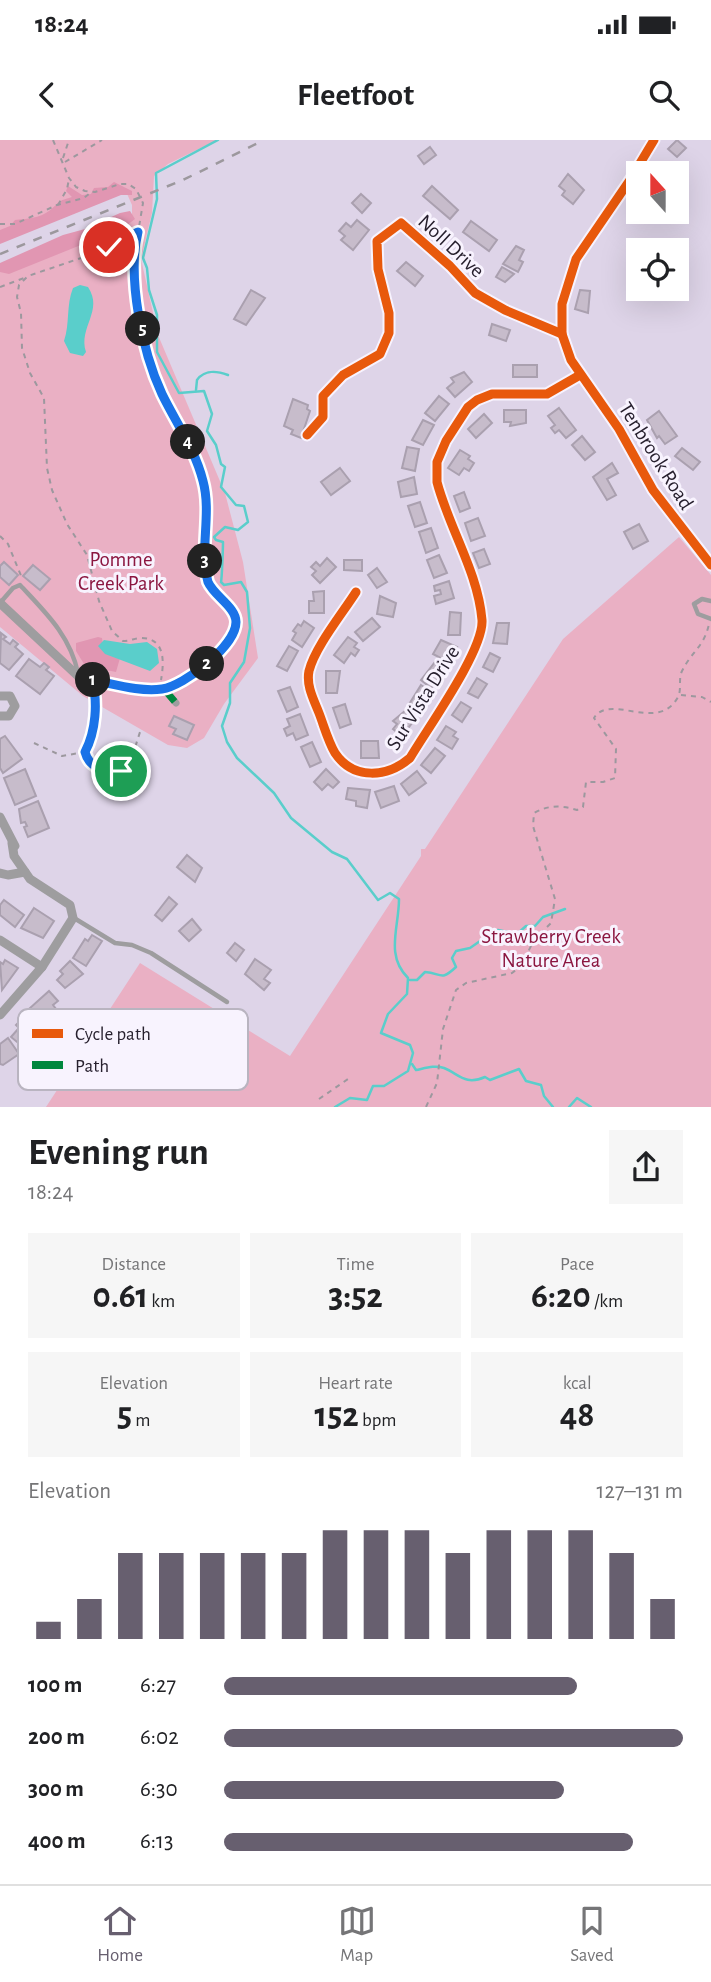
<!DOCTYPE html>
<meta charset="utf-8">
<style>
body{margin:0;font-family:"Alegreya Sans",sans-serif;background:#f6f6f6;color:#202124;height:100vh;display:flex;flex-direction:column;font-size:26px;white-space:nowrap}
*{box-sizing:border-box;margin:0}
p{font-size:23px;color:#757577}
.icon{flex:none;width:38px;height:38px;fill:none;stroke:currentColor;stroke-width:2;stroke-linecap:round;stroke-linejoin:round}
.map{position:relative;height:967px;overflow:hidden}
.panel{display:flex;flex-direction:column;background:#fff;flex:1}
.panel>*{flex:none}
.needle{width:46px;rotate:339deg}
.fabs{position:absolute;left:626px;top:21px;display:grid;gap:14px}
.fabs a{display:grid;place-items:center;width:63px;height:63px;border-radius:0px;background:#fff;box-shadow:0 7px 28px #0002;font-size:35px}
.pin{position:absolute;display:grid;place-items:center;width:60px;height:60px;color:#fff;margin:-30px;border:4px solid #fff;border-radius:50%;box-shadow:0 2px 7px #0007}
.km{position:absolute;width:35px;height:35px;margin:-18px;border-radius:50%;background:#222;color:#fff;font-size:19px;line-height:35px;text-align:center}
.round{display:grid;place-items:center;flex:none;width:74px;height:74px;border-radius:0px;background:#f6f6f6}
.overview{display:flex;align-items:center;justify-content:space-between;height:119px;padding:0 28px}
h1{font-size:38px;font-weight:700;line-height:52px}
.figures{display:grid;grid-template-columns:repeat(3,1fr);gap:10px;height:119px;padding:7px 28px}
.figures div{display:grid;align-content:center;border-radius:0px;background:#f6f6f6;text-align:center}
.figures b{font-size:35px;font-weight:700}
.figures small{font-size:19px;font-weight:400}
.figures p{font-size:19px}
.chart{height:196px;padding:14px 28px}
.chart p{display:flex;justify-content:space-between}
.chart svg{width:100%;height:126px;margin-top:7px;stroke:#675f6f;stroke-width:6}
ul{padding:0 28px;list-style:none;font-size:23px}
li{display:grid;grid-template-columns:112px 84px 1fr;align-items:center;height:52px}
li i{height:18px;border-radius:9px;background:#675f6f}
.status{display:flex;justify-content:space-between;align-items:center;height:49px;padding:0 35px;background:#fff;direction:ltr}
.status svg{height:19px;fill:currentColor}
header{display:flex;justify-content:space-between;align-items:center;height:91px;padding:0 28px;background:#fff;font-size:32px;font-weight:700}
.tab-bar{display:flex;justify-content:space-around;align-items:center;height:98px;border-top:2px solid #e0e0e0;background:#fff;font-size:19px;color:#757577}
.tab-bar a{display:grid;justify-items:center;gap:4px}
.tab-bar .selected{color:#675f6f}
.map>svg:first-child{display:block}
</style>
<div class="status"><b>18:24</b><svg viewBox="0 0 49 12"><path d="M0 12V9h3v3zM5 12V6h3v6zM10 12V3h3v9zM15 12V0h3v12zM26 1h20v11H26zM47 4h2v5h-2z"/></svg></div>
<header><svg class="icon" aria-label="back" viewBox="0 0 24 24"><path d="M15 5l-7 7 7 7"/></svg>Fleetfoot<svg class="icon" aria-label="search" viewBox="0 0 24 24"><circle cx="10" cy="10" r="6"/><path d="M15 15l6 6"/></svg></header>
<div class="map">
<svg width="711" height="967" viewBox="0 0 711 967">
<rect width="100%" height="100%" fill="#ded4e8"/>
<!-- green -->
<g fill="#eab0c4">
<path d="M0,0h217l-49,24 -14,12 -2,37 -11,46 17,76 67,158 18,69 15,96 -34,46 -20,34 -17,10 -19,-3 -85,-49 -83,-69v-355l132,-57v-10l-8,-18 -124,49z"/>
<path d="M679,397l32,38v532h-665l94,-144 150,93 131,-200v-7h4l138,-210z"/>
</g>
<!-- forest -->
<g fill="#e196b2">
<path d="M114,42l18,9v4h-11l-121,49v-14l10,-4 5,-6c11,-1 25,-2 34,-9 12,-9 5,-9 23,-14l-6,-6 2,-5 14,9 9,-1 3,-6 14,-1z"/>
<path d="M130,71l5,8 -12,9 -114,46 -9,-2v-9l63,-28 22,-6 35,-16z"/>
<path d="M98,497l4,1 1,7 17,13 -4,14 -15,-3 -6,4 -6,-1 -13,-21v-8z"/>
</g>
<!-- water -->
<g fill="#5acecb">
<path d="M80,145l8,2c16,24 -10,40 -2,65l-3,4 -13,-3 -6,-12c6,-17 2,-36 9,-53z"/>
<path d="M104,500l26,4 17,-2 10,7 2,14 -9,8 -45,-17 -7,-8z"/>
</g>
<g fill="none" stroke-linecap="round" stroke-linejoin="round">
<!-- stream -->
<g stroke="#5acecb" stroke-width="2.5">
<path d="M218,0l-62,33 1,26 -14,59 4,10 2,22 8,25v37l22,41 25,-2 8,23 -5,17 9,14 5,19 4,3 -4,20 15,18 8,1 4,16 -10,8 -13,-3 -11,10 2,3 7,2c0,4 -1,36 -2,40l3,3 17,-3 6,10 3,36 -6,34 -14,21v20l-8,23 5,16 10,16 37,35 17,25 41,34 15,7 31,41 12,-7 9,6c0,29 -14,56 9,79l-1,16 -19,20 -7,19 29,12 3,8 -5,18 -24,15h-11l-6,14 -17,-2 -15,9"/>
<path d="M196,250l1,-10c8,-11 20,-9 31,-5"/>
<path d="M410,840h7l8,-8c17,1 15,10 31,-5l-4,-9 4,-7 14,-3 13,-9 7,3 3,-10 5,-2 19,4 9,-8h9l8,-9 22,-8"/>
<path d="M412,924l4,6c10,-2 19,-5 28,-2 15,6 21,18 41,9l5,3 29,-11 7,12 15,4 3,11 9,11"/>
<path d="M569,967l8,-9 14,9"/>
</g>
</g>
<!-- building -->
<g fill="#c7bccb" stroke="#aaa0af" stroke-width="2">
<path d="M677,0l9,8 -9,9 -9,-8z"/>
<path d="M430,7l6,8 -12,9 -6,-8z"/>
<path d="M568,34l16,16 -11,14 -11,-9 3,-4 -6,-5z"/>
<path d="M432,46l26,24 -8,9 -27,-23z"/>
<path d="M361,54l10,9 -9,10 -10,-10z"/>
<path d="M357,80l12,10 -16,20 -12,-10 4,-4 -6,-5 7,-8 5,4z"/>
<path d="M471,81l26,19 -8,11 -26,-19z"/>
<path d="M516,106l8,4 -5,10 4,2 -5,10 -15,-8z"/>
<path d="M406,122l17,14 -8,10 -18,-15z"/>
<path d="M502,127l12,7 -9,8 -9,-5z"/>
<path d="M251,150l14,8 -19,27 -12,-6z"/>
<path d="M580,150l10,1 -2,22 -13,-4z"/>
<path d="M492,184l18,6 -4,11 -17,-6z"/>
<rect x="513" y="225" width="24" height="12"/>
<path d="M464,232l8,10 -17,15 -8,-9 7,-6 -3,-4z"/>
<path d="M439,256l10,8 -14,17 -10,-8z"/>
<path d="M293,259l15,6 -1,4 3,2 -9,27 -10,-4 2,-4 -9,-4z"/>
<path d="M559,268l17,22 -10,8 -7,-8 -4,3 -4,-5 4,-3 -7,-9z"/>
<path d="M504,270h22v13l-16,3 1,-4h-7z"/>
<path d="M659,271l18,25 -12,8 -6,-8 -2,2 -10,-18z"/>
<path d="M484,274l8,9 -16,15 -8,-9z"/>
<path d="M423,280l11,5 -11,20 -11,-5z"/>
<path d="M582,296l13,16 -10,8 -13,-15z"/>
<path d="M407,307l12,2 -4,22 -13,-3z"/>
<path d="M682,308l18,14 -7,8 -18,-14z"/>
<path d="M460,310l10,6 -2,3 6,4 -5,8 -5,-3 -5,7 -11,-7z"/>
<path d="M612,323l6,10 -11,6 9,16 -9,5 -14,-23z"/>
<path d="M340,328l10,13 -19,14 -10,-13z"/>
<path d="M414,337l3,17 -16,3 -3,-15z"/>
<path d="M464,352l6,16 -10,4 -6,-16z"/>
<path d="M420,362l7,21 -12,4 -7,-21z"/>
<path d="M478,378l7,18 -14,5 -6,-18z"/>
<path d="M639,384l9,17 -15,8 -9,-17z"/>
<path d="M431,388l7,20 -12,5 -7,-21z"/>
<path d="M484,409l6,15 -11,4 -6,-15z"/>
<path d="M439,415l8,18 -13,5 -7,-18z"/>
<path d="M327,418l9,9 -16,16 -8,-8 4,-4 -5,-4 5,-5 4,4z"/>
<path d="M344,420h18v11l-18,-1z"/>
<path d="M4,422l14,13 -9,10 -9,-8v-11z"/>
<path d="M33,425l17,14 -10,11 -17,-14z"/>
<path d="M377,428l10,14 -10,6 -9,-13z"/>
<path d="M449,441l5,17 -18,6 -2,-8 7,-2 -1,-4 -5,1 -1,-5z"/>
<path d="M324,451v22h-15v-12h5l-1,-9z"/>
<path d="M380,456l16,7 -3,14 -16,-3z"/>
<path d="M450,472l11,1 -1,22h-12z"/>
<path d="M372,478l8,9 -17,14 -8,-9z"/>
<path d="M304,481l10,7 -12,19 -10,-7 4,-7 -3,-2 5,-7 3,2z"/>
<path d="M497,483h12l-2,21 -14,-1z"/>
<path d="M1,493l5,4 -3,2 7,5 3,-4 5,4 -3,3 8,7 -14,16 -9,-7z"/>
<path d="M348,497l9,6 -3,4 5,3 -4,6 -4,-3 -7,10 -10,-8z"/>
<path d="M441,500l16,7 -9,15 -15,-8z"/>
<path d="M289,506l9,5 -11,20 -10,-5z"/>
<path d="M490,513l10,5 -7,14 -10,-5z"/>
<path d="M29,519l11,8 4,-4 5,4 -3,3 8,6 -14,18 -24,-18z"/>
<path d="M435,522l10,8 -14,18 -10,-8z"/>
<path d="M326,531h14l-3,22h-11z"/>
<path d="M477,538l10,6 -9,14 -10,-5z"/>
<path d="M421,545l9,6 -12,21 -10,-6z"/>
<path d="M290,547l8,20 -11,5 -9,-21z"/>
<path d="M461,562l10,6 -9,14 -10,-7z"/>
<path d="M345,564l6,20 -11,4 -7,-20z"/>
<path d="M406,570l10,8 -14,18 -9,-7 4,-5 -4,-3z"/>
<path d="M300,574l8,21 -12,5 -3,-7 -6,3 -3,-7 6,-3 -3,-7z"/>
<path d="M174,576l20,9 -7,15 -14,-6 3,-5 -7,-3z"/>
<path d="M446,586l10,6 -3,4 5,3 -6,10 -15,-9z"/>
<path d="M5,596l17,23 -19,14 -3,-5v-29z"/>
<path d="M361,601h17l1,17h-18z"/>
<path d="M312,602l9,20 -11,5 -9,-20z"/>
<path d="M435,608l10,8 -14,17 -10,-8z"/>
<path d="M25,629l11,27 -21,9 -11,-27z"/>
<path d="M326,629l13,13 -6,6 -5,-4 -6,6 -8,-8z"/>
<path d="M417,631l9,12 -17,12 -8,-11z"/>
<path d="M394,646l5,15 -18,7 -6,-16z"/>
<path d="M348,648l22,2 -3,18 -11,-2v-5l-10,-2z"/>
<path d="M38,661l11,27 -21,9 -4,-10 3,-1 -2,-4 -4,1 -2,-14z"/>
<path d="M187,715l15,13 -7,14 -18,-15z"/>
<path d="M169,757l8,7 -15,17 -7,-6z"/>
<path d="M4,760l20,15 -9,12 -15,-12v-10z"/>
<path d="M34,768l20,13 -11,17 -22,-10z"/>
<path d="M192,779l9,11 -12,11 -10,-10z"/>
<path d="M92,795l10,6 -16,25 -13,-8 12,-19 3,2z"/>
<path d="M235,803l9,7 -8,11 -9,-8z"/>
<path d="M255,819l16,11 -7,9 6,4 -6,7 -19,-16z"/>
<path d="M5,820l13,8 -16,22 -2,-28 3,2z"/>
<path d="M70,821l13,13 -18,14 -8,-8 6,-6 -3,-3z"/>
<path d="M49,851l9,10 -5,4 3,4 -14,13 -12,-14z"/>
<path d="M26,875l14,13 -18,18 -11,-9 8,-9 -3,-3z"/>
<path d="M8,898l11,16 -16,11 -3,-1v-20z"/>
</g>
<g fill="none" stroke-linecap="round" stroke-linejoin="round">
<!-- path -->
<g stroke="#9c989e" stroke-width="2" stroke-dasharray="5 5" stroke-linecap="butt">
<path d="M53,0l16,38 7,9 9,4 10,1 25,-8h8l8,5 7,14 -10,60 9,64 18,62 26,48 17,44 5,101 28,37c0,32 -41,53 -65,66"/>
<path d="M63,18l6,-18"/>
<path d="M65,22l37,-22"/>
<path d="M58,65l9,-16 2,-10"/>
<path d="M0,84h15l42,-19 27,-7 6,-5"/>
<path d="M137,92l-44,22 -65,22 -9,9 -2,12 4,16 1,35 8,25 14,25 3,70 5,22 15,34 20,31 12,46 13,30 11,10c7,0 12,-3 18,-3 25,0 23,25 20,42"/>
<path d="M0,147l24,-9"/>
<path d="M0,396l8,8 14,34"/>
<path d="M681,555l21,2 9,5"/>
<path d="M34,603l28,13 23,-4c8,-15 14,-49 9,-65"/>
<path d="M85,613c4,15 20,19 34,19"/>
<path d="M132,640l13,4"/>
<path d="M135,655l1,-12 -15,-12 12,-17 7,-22"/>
<path d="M319,959l29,-20"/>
<path d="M426,967l11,-24 6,-54 13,-39 10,-7 46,-10 9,-7 13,-26 17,-17 4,-24 -22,-73 1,-13c14,-8 27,-8 43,-3l6,-3 3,-25h17l12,-4 1,-29 -22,-31c16,-26 64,16 84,-21 4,-8 0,-18 4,-26 10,-20 22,-24 27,-47"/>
</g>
<!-- service -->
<g stroke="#9e9d9f" stroke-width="4.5">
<path d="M711,461l-9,-2 -8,5 4,10 13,5"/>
<path d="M0,463l13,-15 7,-3c25,27 50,50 58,88"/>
<path d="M74,778l41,25 17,2 19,8 76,49"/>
</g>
<!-- pedestrian -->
<path stroke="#9e9d9f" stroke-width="7" d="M104,542l29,6 31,1 12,14"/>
<!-- minor -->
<g stroke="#9e9d9f" stroke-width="9">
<path d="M307,295l16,-18v-21l20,-21 37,-21 9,-21v-20l-11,-44 -1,-28 24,-18 49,43 25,27 30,17 57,24"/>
<path d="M356,452c-14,22 -41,55 -47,79 -3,15 5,29 10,42 5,13 9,28 16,40 19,28 53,24 75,5 17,-29 74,-108 72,-138 -4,-48 -33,-92 -45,-138v-20l9,-21 22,-34 9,-7 15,-6h55l33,-19"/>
<path d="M0,463l79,74 25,5"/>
<path d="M0,556h10l5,10 -6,10h-9"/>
<path d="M0,677l15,29"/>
<path d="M0,733l8,2 17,-3"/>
<path d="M0,800l42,27"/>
<path d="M0,875l42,-48 31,-49 -3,-13 -40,-26 -16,-23 -2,-13"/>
</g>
<!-- tertiary -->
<path stroke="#9e9d9f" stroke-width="10" d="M654,0l-24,40 -54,79 -14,45v30l9,26 48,69 34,61 58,75"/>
<!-- rail -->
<path stroke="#9c989d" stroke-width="2.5" stroke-dasharray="9 9" stroke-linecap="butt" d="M0,114l183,-74 81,-40"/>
<!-- quiet -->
<path stroke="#00873e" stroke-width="7" stroke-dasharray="14 7" stroke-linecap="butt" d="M104,542l29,6 31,1 12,14"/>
<!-- cycleway casing -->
<g stroke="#f8f3fe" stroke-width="13">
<g id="cycleway">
<path d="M654,0l-24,40 -54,79 -14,45v30l9,26 48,69 34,61 58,75"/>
<path d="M307,295l16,-18v-21l20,-21 37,-21 9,-21v-20l-11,-44 -1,-28 24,-18 49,43 25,27 30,17 57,24"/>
<path d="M356,452c-14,22 -41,55 -47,79 -3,15 5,29 10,42 5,13 9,28 16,40 19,28 53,24 75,5 17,-29 74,-108 72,-138 -4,-48 -33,-92 -45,-138v-20l9,-21 22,-34 9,-7 15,-6h55l33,-19"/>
</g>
</g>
<!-- cycleway -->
<use href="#cycleway" stroke="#e8590c" stroke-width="9"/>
</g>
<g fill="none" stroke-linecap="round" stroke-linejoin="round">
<!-- route casing -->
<g stroke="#fff" stroke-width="14">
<path id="route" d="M109,107l29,-15c-11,45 4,119 24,162 14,29 33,55 41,87 9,33 -4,69 5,101 6,14 28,25 28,40 0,24 -52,64 -74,67 -23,3 -48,-5 -70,-9 6,22 4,51 -7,72 4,16 20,20 36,19"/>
</g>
<!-- route -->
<use href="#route" stroke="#1a73e8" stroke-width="9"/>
</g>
<g text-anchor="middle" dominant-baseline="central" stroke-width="6" stroke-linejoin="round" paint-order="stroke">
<!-- street labels -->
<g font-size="21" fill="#27202e" stroke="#f8f3fe">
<text transform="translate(451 106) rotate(43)">Noll Drive</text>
<text transform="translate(656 316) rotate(58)">Tenbrook Road</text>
<text transform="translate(423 558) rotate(-58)">Sur Vista Drive</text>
</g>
<!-- park labels -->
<g font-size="21" fill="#8b1640" stroke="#f8f3fe">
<text x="121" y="419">Pomme<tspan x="121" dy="24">Creek Park</tspan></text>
<text x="551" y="796">Strawberry Creek<tspan x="551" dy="24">Nature Area</tspan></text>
</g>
</g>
<!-- legend -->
<rect x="18" y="869" width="230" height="81" rx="10" fill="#f8f3fe" stroke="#b9b4c0" stroke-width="2"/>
<rect x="32" y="889" width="31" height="9" fill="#e8590c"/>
<rect x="32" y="921" width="31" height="8" fill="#00873e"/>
<g font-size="19" fill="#27202e">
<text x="75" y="900">Cycle path</text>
<text x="75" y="932">Path</text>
</g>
</svg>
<div class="fabs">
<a><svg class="needle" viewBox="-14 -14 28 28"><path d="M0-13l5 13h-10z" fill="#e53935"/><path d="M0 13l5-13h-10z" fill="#757577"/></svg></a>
<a><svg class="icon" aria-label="locate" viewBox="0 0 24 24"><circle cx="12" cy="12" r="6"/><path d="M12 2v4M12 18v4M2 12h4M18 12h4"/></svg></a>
</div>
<div class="pin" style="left:121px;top:631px;background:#1e9e55"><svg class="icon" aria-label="arrive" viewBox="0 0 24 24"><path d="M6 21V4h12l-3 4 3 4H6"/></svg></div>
<div class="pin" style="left:109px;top:107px;background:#d93025"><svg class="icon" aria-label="check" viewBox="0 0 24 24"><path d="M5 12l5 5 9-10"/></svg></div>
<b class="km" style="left:93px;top:540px">1</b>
<b class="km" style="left:207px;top:524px">2</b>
<b class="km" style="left:205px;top:421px">3</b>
<b class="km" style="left:188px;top:302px">4</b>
<b class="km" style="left:143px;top:189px">5</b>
</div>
<section class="panel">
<div class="overview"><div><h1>Evening run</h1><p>18:24</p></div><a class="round"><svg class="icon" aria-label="share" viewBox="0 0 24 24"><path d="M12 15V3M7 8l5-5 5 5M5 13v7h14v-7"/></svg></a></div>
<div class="figures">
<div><p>Distance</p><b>0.61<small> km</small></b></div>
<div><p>Time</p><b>3:52</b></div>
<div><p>Pace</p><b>6:20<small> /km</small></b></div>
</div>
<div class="figures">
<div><p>Elevation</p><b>5<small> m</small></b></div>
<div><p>Heart rate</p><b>152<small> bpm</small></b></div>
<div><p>kcal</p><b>48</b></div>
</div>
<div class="chart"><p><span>Elevation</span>127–131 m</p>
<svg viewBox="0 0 160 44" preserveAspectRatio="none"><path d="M5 44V38M15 44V30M25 44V14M35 44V14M45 44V14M55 44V14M65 44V14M75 44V6M85 44V6M95 44V6M105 44V14M115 44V6M125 44V6M135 44V6M145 44V14M155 44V30"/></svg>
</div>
<ul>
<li><b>100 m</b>6:27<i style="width:77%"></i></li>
<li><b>200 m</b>6:02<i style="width:100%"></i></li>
<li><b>300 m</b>6:30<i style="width:74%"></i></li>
<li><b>400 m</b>6:13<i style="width:89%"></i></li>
</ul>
</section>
<nav class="tab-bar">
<a class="selected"><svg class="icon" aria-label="home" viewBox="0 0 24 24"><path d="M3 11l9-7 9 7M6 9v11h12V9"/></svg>Home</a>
<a><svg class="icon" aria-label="map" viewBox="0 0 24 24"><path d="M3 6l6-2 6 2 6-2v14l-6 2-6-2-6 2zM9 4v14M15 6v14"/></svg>Map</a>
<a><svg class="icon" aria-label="saved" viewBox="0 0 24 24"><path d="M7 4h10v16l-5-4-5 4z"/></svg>Saved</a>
</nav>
